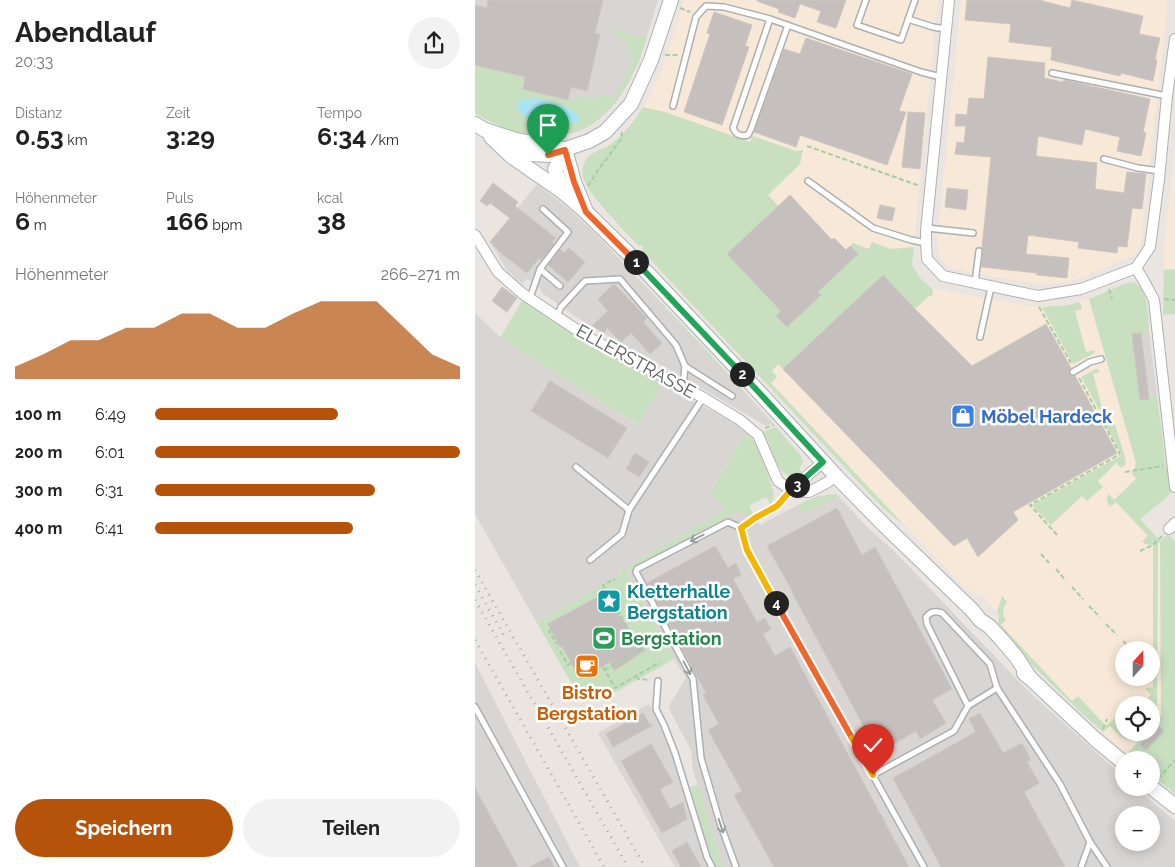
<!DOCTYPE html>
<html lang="de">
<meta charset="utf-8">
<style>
body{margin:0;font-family:Raleway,sans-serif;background:#f2f2f2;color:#222;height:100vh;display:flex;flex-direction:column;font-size:19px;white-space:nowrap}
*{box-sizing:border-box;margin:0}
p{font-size:16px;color:#767676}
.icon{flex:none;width:28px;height:28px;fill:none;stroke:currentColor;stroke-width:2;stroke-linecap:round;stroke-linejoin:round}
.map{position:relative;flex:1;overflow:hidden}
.panel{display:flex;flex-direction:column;background:#fff;width:475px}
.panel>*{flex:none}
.needle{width:32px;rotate:21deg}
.fabs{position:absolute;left:640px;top:641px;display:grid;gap:10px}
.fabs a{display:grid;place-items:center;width:45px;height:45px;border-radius:50%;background:#fff;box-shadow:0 2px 12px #0003;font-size:25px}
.pin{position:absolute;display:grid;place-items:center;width:42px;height:42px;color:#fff;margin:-51px -21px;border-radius:50% 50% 50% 0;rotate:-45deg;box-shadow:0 0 5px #0007}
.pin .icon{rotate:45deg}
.km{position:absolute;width:25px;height:25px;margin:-12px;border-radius:50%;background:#222;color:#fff;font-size:14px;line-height:25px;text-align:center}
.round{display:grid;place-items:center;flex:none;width:52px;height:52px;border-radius:26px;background:#f2f2f2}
.summary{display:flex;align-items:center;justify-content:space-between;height:85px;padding:0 15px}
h1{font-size:28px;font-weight:700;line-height:38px}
.stats{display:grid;grid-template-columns:repeat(3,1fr);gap:8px;height:85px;padding:5px 15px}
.stats div{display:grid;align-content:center}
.stats b{font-size:25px;font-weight:700}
.stats small{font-size:14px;font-weight:400}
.stats p{font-size:14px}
.chart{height:140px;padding:10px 15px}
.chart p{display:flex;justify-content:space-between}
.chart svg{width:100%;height:90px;margin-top:5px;fill:#b45309;opacity:.7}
.action{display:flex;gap:10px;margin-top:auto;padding:10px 15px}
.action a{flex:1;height:58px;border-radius:30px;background:#b45309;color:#fff;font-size:20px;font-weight:700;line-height:58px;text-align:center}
.action a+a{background:#f2f2f2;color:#222}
ul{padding:0 15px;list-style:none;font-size:16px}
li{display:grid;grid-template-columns:80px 60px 1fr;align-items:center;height:38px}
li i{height:12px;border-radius:6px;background:#b45309}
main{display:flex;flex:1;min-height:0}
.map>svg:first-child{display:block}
</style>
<main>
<section class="panel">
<div class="summary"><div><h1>Abendlauf</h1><p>20:33</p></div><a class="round"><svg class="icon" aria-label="share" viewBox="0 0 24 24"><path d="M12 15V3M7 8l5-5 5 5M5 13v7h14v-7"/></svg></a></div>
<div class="stats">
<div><p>Distanz</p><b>0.53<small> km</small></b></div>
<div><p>Zeit</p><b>3:29</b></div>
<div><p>Tempo</p><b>6:34<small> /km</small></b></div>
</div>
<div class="stats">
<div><p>Höhenmeter</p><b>6<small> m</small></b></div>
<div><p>Puls</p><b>166<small> bpm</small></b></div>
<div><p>kcal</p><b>38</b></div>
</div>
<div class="chart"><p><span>Höhenmeter</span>266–271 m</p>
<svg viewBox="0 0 160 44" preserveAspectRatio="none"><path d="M0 44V38L10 32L20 25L30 25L40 19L50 19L60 12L70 12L80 19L90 19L100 12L110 6L120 6L130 6L140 19L150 32L160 38V44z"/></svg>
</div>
<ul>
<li><b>100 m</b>6:49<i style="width:60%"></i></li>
<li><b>200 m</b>6:01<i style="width:100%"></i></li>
<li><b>300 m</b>6:31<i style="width:72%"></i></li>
<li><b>400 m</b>6:41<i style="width:65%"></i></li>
</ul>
<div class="action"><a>Speichern</a><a>Teilen</a></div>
</section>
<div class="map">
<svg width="700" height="867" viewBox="0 0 700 867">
<rect width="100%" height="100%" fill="#eae5e0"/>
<!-- commercial -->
<g fill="#f8e8d7" fill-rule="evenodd">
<path d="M209,0h254l-28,285 126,22 32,-2 21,-6 47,164 -1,4 4,52 21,22 1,175 -10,11v-22h-27v27l22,1 -19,21 -51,-46 -44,-43 -34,-42 1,-8 -18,-21h-4l-7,-3 -6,-4 -57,-60 -24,-19 -20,-21 -204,-218 -17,-19 1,-2 -2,-3 -2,1 -49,-56 39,-63 20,-29 13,-30 9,-26zM649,650h27v28h-27z"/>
<path d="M486,0h204l2,5v6l-26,232 -2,6 -6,7 -50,21 -12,4 -18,3h-16l-85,-15 -8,-6 -6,-8 -1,-11z"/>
<path d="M700,145v124l-11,1v-25z"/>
</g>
<!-- industrial -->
<g fill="#d9d5d3" fill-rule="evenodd">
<path d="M0,0h183l-19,62 -11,22 -12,18 -9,10 -10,9 -11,7 -10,4 -30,5 -22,-2 -13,-4 -10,-4 -26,-14z"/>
<path d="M62,184l31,24 28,26 174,187 -4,5 -75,-44 -67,-37 -48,-28 -34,-24 -3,-6 -8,-6 -5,-1 -4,4 -16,-15 -16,-27z"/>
<path d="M0,313l26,25 136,87 25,-41 69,37 15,12 -36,58 16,19 -103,58 -4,7 -82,48 -62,-109z"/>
<path d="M674,332l8,63 -8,1v3l-9,1 -8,-66z"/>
<path d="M346,495l1,2 5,-2 9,-1 3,3 31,33 22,19 137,143 95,85v11h12l39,33v46h-452l-30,-97 -2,-20 -23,-43 18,-29 -12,-19 -48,-88 111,-60 12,4 4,-2 7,12 38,-20zM649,815h27v27h-27z"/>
<path d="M0,663l105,204h-105z"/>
<path d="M174,704l11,21 16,40 28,92 4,10h-33l-77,-134z"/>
</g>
<!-- green -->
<g fill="#c8dfc0">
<path d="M134,29l38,9c-14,41 -34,87 -82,96 -18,4 -35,3 -52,-2 -14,-5 -26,-12 -38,-19v-48l50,12 -2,12 50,12 1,-5 18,2 15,-3 7,3 15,-31 2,-12 -6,-16 -4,1z"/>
<path d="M168,107l22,5 85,30 3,-6 43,15 7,-1 -3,14 -32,31 10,11 -50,48 53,57 -5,5 11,11 34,-32 -3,-3 40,-38 -8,-8 3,-3 16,6 3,-7 19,7 23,-2 -2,18 8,13 13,12 -1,6h-3l-14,13 -32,-34 -100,94 -5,-5 -6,7 5,6 -6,6 134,143 -22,-18 -20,-21 -204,-218 -17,-19 1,-2 -2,-3 -2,1c-13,-14 -52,-52 -56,-69 -2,-8 1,-16 6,-21 6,-5 14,-7 21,-11 14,-10 24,-24 33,-38z"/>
<path d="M121,234l113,119 64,70 -7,3 4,-5z"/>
<path d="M700,269v45l-12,1 1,-45z"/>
<path d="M658,282c16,6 15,36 16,50l-17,3 8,64h9v-3l8,-1 9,73h2l3,24 -4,5 -27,22 20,22 8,-7 7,9v251l-24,-20v-14h-17l-7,-6 19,-21 5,-1v-5l10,-11 -1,-174 -2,2 -1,169 -6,6v-14h-11l11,-10 -6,-7 8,-1v-142l-8,-1 -3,-3 6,-5 -32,-34 -6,5c-3,-4 -5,-8 -1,-13l5,6 22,-21 -4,-6 3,-6 1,-4 -47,-164 38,-16z"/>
<path d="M48,299l59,41 80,44 -24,41 -138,-87z"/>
<path d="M605,302l2,7 -7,2 11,41 9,-2 -2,4 -20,10 -31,-57 26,-2z"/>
<path d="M621,369l3,1 1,2 -7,2 13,49 8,-2 12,40 -1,4 -3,3 -6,-5 -18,18 5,6 -16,14 -5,-5 -31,29 -19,-20 90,-50 -23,-41 2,-1 -20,-36z"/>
<path d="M301,427l25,29 2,6 -4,7 3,3c-24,17 -29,-26 -39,-40z"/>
<path d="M271,433c3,2 4,3 6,6 6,8 20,44 21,53 1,5 0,8 -3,12l-4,-7 -17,9 4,7 -4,3 -12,-4 -111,59 48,88 -69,39 -6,-8 -18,10 -44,-77 82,-48 4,-7 103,-58 -16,-18z"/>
<path d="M361,494l3,3 -6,2 -30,15 -5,-9 20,-9 1,2 8,-3z"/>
<path d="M527,596l5,6c-4,6 -6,12 -1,18l-5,5 71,76 6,-5 28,30 9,-8 5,6 4,-4v12l15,1 -8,8 -9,-3 -12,-12 -7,6 -27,-24 -44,-43 -34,-42 1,-8 -2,-3z"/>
<path d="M223,785l25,82h-7l-7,-17 -19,-63z"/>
</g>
<!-- water -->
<path fill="#a7e5f3" d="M59,98c18,4 32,6 46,19v4l-2,1h-5l-14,8 -15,1 -13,-12 -11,-6 -3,-6 2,-7c5,-2 10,1 15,-2z"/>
<!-- building -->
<g fill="#c5c0bd" stroke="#cec6c0">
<path d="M13,0h115l-8,33 5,1 -13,57 -16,-4 -3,13 -45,-11 2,-12 -50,-12v-60l12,3z"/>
<path d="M282,0h89l-10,28 -19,-6 4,-11 -21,-7 -5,14 -17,-6 1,-3 -22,-8z"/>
<path d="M492,0h75v1l28,7 2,-8 71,16 -4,18 21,4 -5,21 2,1 -4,21 -32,-8 -1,3 -69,-16 1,-13 -43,-5 2,-18 -46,-4z"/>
<path d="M239,12l38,13 -7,21 4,1 -27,78 -38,-13 26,-78 -3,-1z"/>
<path d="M331,38l106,36 -13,37 7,1 -19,53 -87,-30 -4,12 -42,-15 30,-83 16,5z"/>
<path d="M513,57l57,6 -1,15 19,4 1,-2 86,19 -7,33 3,1 -5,23 -24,-5 3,-14 -35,-8 -3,16 -44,-9 -2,20 61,7 -2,26 29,4 3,-21 19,2 -4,35 -10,-1 -5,39 -9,-1 -1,7 -39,-5 1,-6 -51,-7 -2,19 43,4 -2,20 -30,-3v-2l-56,-6 2,-15 -1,-4 9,-91 -36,-3 2,-12 7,1 2,-17h-11l1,-12 11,1 2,-17 15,1z"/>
<path d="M433,112l17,1 -5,56 -18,-2z"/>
<path d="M18,183l25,19 -3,4 41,32 -4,4 2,2 -13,16 -2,-2 -12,15 -25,-19 -12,-12 20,-24 -20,-15 -3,3 -7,-5z"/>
<path d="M472,188l21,2 -2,20 -21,-3z"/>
<path d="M315,195l42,45 2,-2 12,12 4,-4 8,8 -40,38 3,3 -34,32 -11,-11 5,-5 -54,-57z"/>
<path d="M405,205l15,3 -3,13 -15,-3z"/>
<path d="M94,248l16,14 -17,20 -20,-17 12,-16 4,4z"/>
<path d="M408,275l32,34 57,57 74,-42 25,44 -2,2v4l2,2h4l42,77 -104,59 5,8 -40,37 -11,-19 -13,8 -171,-177z"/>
<path d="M139,284l33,34 -4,4 19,21 -12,11 -19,-21 -10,9 -14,-14 -3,5 -12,-7 16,-15 -10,-12z"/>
<path d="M27,287l15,11 -10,14 -15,-11z"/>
<path d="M666,333l8,66 -9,1 -8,-66z"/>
<path d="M75,381l77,47 -19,30 -77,-47z"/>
<path d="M160,453l14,9 -10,15 -13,-8z"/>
<path d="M362,508l25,47 13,-8 77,142 -20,11 14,23 -26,16 -4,-8 -38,22 -86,-161h1l-26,-46z"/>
<path d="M240,546l13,22 8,-5 5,12 -8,4 24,43 8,-4 6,11 -8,5 12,22 15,-9 119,220h-135l-40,-72 8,-4 -34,-61 11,-6 -16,-29 3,-2 -59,-110z"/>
<path d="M130,593l9,16 31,41 -31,21 -4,-9 -30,17 -18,-33 -2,1 -12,-23z"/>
<path d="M168,713l7,12h3l-40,22 -7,-13z"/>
<path d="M505,713l23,40 19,-10 9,17 -4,2 12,21 -15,9 41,75h-124l-48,-89 83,-46 -7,-13z"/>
<path d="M682,724l7,7 -18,19 -6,-5 10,-13h1z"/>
<path d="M176,744l22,38 -13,7 10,20 13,-7 4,17 -25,14 -41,-72z"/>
<path d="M0,788l43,79h-43z"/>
<path d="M212,842l14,25h-20l-9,-16z"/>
<path d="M74,857l5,10h-25z"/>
</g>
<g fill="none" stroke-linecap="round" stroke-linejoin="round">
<!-- lane casing -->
<g stroke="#acb0b2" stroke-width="8">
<g id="lane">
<path d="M391,0l-9,25 44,15 14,-40"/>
<path d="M295,19l-37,109c3,7 7,9 15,7l3,-6 37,-104"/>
<path d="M433,19l25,8 13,2"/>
<path d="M577,73l115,23"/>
<path d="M198,106l23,-89 10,-11 18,1 46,12 151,53 20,5"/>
<path d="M629,159l34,9 22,3"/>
<path d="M333,181l65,47 38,12 15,3"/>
<path d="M452,228l46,5"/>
<path d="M65,269l20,17"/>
<path d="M500,283l4,-32"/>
<path d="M55,298l10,-29 28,-37 -25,-23"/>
<path d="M82,316l4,-9 24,-26 35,-2 56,66 9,21 -2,21"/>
<path d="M505,337l11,-50"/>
<path d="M210,366l47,30"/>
<path d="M598,372l17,-10 11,-3"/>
<path d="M101,467l53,43 74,-112"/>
<path d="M316,490l-14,16 -22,12 -14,10 6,22 177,317"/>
<path d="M115,560l32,-26 7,-24"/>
<path d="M183,681l-2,28 8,16 11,28 32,104 5,10"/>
<path d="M493,706l-41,-82 -1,-7c5,-6 9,-6 16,-4l48,51 7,24 63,96 30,58 17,25"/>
<path d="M0,707l88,160"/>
<path d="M398,775l81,-44 14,-25 29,-18"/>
<path d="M261,867l-16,-44 -19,-65 -8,-79 -57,-107 1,-3 91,-47 13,6"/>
<path d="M606,867l9,-25"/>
</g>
</g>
<!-- street casing -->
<g stroke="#acb0b2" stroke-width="12">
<g id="street">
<path d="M474,0l-23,231v12l1,16 16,17 95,20 43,-7 55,-21 14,-21 9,-68 8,-83 8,-57"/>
<path d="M0,235l23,37 25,22 66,44 115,60 36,22 18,15 20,46 13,9 6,1 12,1 19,-10 8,-6"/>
<path d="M661,268l9,15 9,17 21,187"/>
<path d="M316,490l32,-28"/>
<path d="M694,529l6,-6"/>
</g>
</g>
<!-- secondary casing -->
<g stroke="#abb0b2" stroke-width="16">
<g id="secondary">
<path d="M0,124l10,6 31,10 21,4h10l18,6"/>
<path d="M16,137l20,19 52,36 23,20 54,53 106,113 90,98 48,49 88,85 8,10 9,6 13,14 15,18 13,20"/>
<path d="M29,143l11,6 17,5 16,1 41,-14 16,-9 26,-28 20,-44 20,-60"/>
<path d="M90,150l9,32 11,27"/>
<path d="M88,192l-8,-23 10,-19"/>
<path d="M549,673l6,5 65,61 29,24"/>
<path d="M676,787l24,19"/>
</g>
</g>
<!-- path -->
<g stroke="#a4cfa5" stroke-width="2" stroke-dasharray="5 2.5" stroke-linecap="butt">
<path d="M205,8l10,4"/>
<path d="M190,55h13"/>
<path d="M332,146l113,40"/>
<path d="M113,186l11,-17 22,-30 1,-7"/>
<path d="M634,289l3,10"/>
<path d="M689,299l11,1"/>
<path d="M564,307l32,56"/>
<path d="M290,428l9,-3"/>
<path d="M650,472l38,-6"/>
<path d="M582,535l-27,-30 90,-51 -42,-78"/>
<path d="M665,551l13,-6 9,-9"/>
<path d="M566,554l8,9"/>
<path d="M581,569l10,12"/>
<path d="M597,587l11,12"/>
<path d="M614,606l11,11"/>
<path d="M631,624l11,11"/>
<path d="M76,630l-2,1 8,13"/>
<path d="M648,641l9,9"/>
<path d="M85,651l8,14 3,-2"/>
<path d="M128,667l12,21 45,-26"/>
<path d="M129,670l36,-20 -37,-65 12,-6"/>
<path d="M162,676l1,3 12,1"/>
<path d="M628,729l4,-10"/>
<path d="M683,779l17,-19"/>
</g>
<!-- lane -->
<use href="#lane" stroke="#fff" stroke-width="5"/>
<!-- street -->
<use href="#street" stroke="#fff" stroke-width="10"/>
<!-- secondary -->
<use href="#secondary" stroke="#fff" stroke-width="14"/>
<!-- rail -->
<g stroke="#adaeae" stroke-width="3" stroke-dasharray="1 6" stroke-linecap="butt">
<path d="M0,570l170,297"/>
<path d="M0,585l31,54"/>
<path d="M0,600l153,267"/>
<path d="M0,640l129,227"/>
</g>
</g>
<!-- one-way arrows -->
<defs><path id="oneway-shaft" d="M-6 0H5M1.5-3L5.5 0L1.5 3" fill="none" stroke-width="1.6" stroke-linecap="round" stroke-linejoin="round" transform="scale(1.25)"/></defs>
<g stroke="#9b9e9f">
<use href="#oneway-shaft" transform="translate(222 538) rotate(153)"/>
<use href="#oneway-shaft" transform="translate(212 668) rotate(62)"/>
<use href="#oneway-shaft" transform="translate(246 826) rotate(71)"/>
</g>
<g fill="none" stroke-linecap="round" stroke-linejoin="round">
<!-- split-1 casing -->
<g stroke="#fff" stroke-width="10">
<path id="split-1" d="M73,155l17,-5 9,32 12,30 50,50"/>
</g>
<!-- split-2 casing -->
<g stroke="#fff" stroke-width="10">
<path id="split-2" d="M161,262l106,112"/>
</g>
<!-- split-3 casing -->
<g stroke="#fff" stroke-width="10">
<path id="split-3" d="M267,374l81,88 -26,23"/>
</g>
<!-- split-4 casing -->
<g stroke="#fff" stroke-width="10">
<path id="split-4" d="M301,603l-29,-53 -6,-22 14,-10 22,-12 14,-16 6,-5"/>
</g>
<!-- split-5 casing -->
<g stroke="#fff" stroke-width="10">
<path id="split-5" d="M301,603l76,135"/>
</g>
<!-- split-6 casing -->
<g stroke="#fff" stroke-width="10">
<path id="split-6" d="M377,738l21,37"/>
</g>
<!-- split-1 -->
<use href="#split-1" stroke="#f0652b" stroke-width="6"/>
<!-- split-2 -->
<use href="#split-2" stroke="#22a559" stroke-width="6"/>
<!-- split-3 -->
<use href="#split-3" stroke="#22a559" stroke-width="6"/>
<!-- split-4 -->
<use href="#split-4" stroke="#f5b400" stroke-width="6"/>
<!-- split-5 -->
<use href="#split-5" stroke="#f0652b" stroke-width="6"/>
<!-- split-6 -->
<use href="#split-6" stroke="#f5b400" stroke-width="6"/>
</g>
<!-- icons -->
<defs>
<g id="shop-square" transform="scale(1.25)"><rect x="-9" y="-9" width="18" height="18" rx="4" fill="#3f7fe0" stroke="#fff"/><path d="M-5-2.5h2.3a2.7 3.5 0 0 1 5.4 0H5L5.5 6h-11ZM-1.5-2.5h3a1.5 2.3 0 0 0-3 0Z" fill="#fff"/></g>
<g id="sight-square" transform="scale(1.25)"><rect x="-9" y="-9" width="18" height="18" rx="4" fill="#0f9aa8" stroke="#fff"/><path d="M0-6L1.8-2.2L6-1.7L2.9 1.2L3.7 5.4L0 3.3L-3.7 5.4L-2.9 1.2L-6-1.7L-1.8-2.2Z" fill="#fff"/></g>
<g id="stadium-square" transform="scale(1.25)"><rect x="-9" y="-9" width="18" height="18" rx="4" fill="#2e9e5b" stroke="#fff"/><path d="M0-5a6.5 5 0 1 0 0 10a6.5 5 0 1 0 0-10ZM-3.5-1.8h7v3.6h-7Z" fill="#fff"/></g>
<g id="cafe-square" transform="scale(1.25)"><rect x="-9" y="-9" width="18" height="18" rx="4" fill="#e8710a" stroke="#fff"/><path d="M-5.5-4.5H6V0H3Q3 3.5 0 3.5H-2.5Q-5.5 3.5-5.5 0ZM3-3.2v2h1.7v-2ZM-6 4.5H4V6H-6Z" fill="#fff"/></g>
</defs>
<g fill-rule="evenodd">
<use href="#shop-square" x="488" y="416"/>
<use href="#sight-square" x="134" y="601"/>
<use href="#stadium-square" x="129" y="638"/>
<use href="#cafe-square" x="112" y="666"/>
</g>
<g text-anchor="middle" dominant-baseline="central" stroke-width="5" stroke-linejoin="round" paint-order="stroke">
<!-- street labels -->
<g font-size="18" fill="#595e5f" stroke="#fff">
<text transform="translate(161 361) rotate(29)">ELLERSTRASSE</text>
</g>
<!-- shop labels -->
<g font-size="18" font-weight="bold" fill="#366cbe" stroke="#fff" text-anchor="start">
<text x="506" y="416">Möbel Hardeck</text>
</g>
<!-- culture labels -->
<g font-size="18" font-weight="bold" fill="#0d838f" stroke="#fff" text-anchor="start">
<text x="152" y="591">Kletterhalle<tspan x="152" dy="21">Bergstation</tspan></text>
</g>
<!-- leisure labels -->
<g font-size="18" font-weight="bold" fill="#27864d" stroke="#fff" text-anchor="start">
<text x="146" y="638">Bergstation</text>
</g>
<!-- food labels -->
<g font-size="18" font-weight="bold" fill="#c56008" stroke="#fff">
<text x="112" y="692">Bistro<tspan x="112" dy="21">Bergstation</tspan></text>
</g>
</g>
</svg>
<div class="fabs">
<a><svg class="needle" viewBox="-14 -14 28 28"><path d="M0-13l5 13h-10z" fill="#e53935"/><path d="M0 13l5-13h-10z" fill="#767676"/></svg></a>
<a><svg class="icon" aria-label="locate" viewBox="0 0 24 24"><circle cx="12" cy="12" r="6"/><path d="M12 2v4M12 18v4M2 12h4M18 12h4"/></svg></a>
<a>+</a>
<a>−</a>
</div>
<div class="pin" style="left:73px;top:155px;background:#1e9e55"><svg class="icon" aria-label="arrive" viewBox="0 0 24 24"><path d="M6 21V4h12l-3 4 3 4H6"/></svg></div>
<div class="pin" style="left:398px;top:775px;background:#d93025"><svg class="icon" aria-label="check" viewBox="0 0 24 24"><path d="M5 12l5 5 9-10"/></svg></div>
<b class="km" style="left:161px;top:262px">1</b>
<b class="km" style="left:267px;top:374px">2</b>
<b class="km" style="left:322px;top:485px">3</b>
<b class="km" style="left:301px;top:603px">4</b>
</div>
</main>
